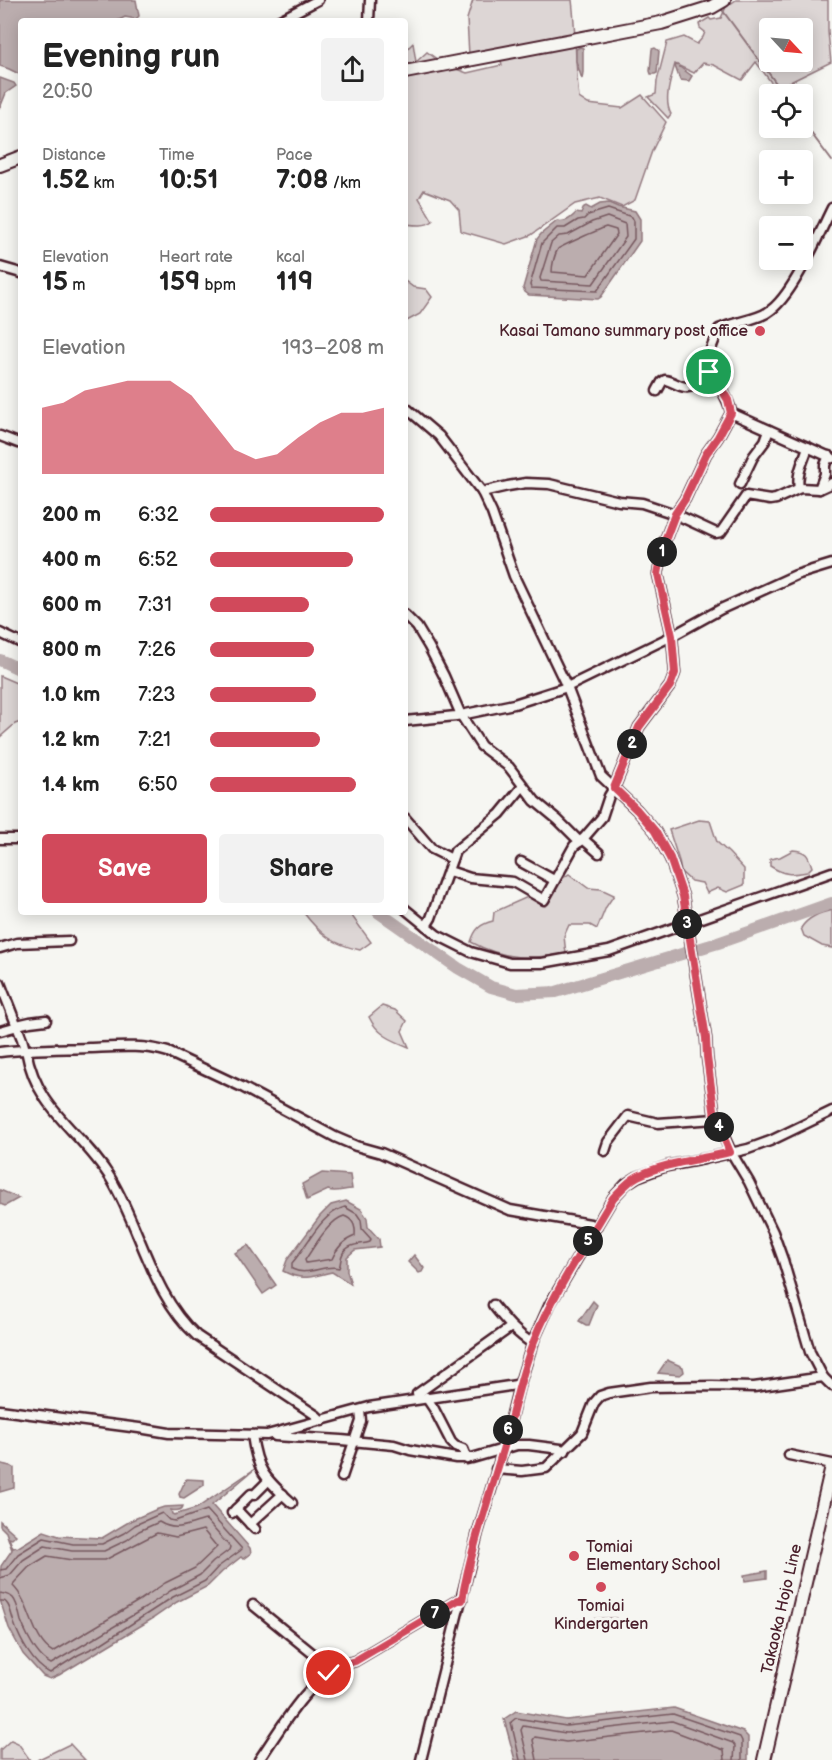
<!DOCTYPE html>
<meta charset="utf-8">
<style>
body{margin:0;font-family:"Balsamiq Sans",sans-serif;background:#f2f2f2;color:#222;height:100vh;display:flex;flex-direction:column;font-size:22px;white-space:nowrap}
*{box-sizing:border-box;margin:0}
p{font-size:20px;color:#767676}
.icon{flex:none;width:33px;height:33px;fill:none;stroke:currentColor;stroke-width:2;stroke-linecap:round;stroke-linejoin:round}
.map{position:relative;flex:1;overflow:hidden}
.details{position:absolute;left:18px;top:18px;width:390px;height:897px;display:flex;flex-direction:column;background:#fff;border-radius:6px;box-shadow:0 3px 15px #0003}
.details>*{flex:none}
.needle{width:39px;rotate:116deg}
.tools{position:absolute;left:759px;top:18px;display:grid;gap:12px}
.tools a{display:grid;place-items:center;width:54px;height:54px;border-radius:6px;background:#fff;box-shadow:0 3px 15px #0003;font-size:30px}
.pin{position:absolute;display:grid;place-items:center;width:51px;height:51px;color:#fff;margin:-26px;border:3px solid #fff;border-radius:50%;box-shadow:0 2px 6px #0007}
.km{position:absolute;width:30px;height:30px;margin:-15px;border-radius:50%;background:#222;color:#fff;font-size:16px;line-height:30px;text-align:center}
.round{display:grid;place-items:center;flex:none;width:63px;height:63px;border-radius:6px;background:#f2f2f2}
.head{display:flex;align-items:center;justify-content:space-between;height:102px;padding:0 24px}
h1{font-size:33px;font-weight:800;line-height:45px}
.figures{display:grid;grid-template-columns:repeat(3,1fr);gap:9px;height:102px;padding:6px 24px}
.figures div{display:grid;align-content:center}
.figures b{font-size:26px;font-weight:800}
.figures small{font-size:16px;font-weight:400}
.figures p{font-size:16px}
.chart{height:168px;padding:12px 24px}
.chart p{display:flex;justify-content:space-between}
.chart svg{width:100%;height:108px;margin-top:6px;fill:#d1495b;opacity:.7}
.primary-button{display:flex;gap:12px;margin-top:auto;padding:12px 24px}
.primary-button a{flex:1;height:69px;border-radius:6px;background:#d1495b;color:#fff;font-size:24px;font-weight:800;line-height:69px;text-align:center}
.primary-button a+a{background:#f2f2f2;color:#222}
ul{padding:0 24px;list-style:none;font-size:20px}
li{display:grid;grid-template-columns:96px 72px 1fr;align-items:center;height:45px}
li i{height:15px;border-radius:8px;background:#d1495b}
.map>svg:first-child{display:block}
</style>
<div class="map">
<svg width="832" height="1760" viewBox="0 0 832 1760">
<rect width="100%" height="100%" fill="#f6f6f2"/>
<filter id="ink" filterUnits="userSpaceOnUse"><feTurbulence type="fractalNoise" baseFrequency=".0167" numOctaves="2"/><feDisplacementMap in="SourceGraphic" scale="12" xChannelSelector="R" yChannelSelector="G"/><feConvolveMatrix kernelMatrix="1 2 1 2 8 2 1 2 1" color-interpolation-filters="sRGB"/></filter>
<g filter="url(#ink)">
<!-- green -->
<g fill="#ddd6d5" stroke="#947a80" stroke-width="1.5" fill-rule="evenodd">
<path d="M473,0h99c4,33 3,65 7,98l9,6 34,4 20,-13 24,27 -14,29 -17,49 -13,7 -22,-9 -25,6 -44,31 -25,9 -45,-13 -2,-21 -9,-10 -26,-10 -5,8 14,23c-8,6 -19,4 -28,3v-173l8,-8 3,19 11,-10 18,13 22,8 35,-8 -3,-13 -30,3 -2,-36z"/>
<path d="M736,0h92v32l3,30 -55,27 -20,-27 -14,18 -28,-15 -11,-2 -9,10 -19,-9c-4,15 -12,36 -4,50l-3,4 -20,-21 8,-3 1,-13 10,-39 17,-5 13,7 6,-7 2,-5 -5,-4 -1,-4 10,-6 2,2 10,-2 5,-11zM802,28v34h-32v-34z"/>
<path d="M405,281l8,6 13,2 6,8 -12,17 -15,8z"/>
<path d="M0,676l21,9v37l-6,2 -15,13z"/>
<path d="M699,820l11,1 7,21 12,11 15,16v16l-17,7 -9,-4 -11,5 -5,-10 -11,-2 -10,-9 -2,-11 -10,-31z"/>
<path d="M793,850c13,1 15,4 19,17l-5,5c-16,3 -23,3 -37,-6v-7l10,-2z"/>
<path d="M569,874l19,14 13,1 13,6 -8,12 -9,22 -7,-4h-21l-5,11 2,18c-36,5 -62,6 -95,-12 4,-13 9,-18 22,-21l1,-9 38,-17 13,8 11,-20z"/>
<path d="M832,910v38l-10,-2 -18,-10 -3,-8c7,-11 19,-15 31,-18z"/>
<path d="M303,912h46l22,30 -11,8c-28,-6 -40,-16 -57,-38z"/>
<path d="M382,1006l13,4 12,11 -5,10 7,16c-18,-7 -32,-13 -40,-30z"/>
<path d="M11,1740l7,3 12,17h-30v-10z"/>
<path d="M70,1744l15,16h-48z"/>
</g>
<!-- water -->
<g fill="#bbadae" stroke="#8e747a" stroke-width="1.5">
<path d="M0,0h136l3,16 -3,3 -11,-2 -8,4h-96v54l-12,-6 -9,-3z"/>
<path d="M580,47l3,1v24l-1,7 -6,-18v-12z"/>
<path d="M655,48l4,3 -2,22 -2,1h-4l-1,-3 2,-22z"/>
<path d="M677,65l15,11 -3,5 -9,-1 -5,-14z"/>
<path d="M0,78l14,5 2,3 -10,7 -6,15z"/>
<path d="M609,203l9,4 17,4 5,8v22l-39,56 -3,2 -69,-4 -4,-3 -2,-4 14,-49 4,-5 16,-13c8,2 13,-2 19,-8l5,1 3,-7 2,-1 5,3 9,-5z"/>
<path d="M322,1173l28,2 2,14c-7,0 -17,4 -24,1l-21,10 -5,-16z"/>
<path d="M0,1190l19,8 -14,8 -5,-2z"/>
<path d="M346,1201l15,8 6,9 1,9 11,12 1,8 -25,3 -8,7v14l4,13 -19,-12c-20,4 -29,10 -49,-1l4,-11 33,-44 11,-11z"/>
<path d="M248,1245l28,40 -13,9 -28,-41z"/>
<path d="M414,1255l10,13 -2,4 -3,1 -11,-11z"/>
<path d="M593,1301l4,4 -8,20h-3l-7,-4z"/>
<path d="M667,1360l16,7 1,5 -4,3 -22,-2z"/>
<path d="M0,1463c4,3 9,1 14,5v20l-14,4z"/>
<path d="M256,1468l-44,37 38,43 1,5 -8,6 -2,-2 -19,15 -14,14 -31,16 -25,17 -93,56 -9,4 -7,-3 -20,-22 -14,-26 -9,-28v-26l1,-8 11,-16 -6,-18 -6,-6v-5l16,14 -4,4 -3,-1 4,10 3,-1 1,1 27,-17 15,5 43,2 30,-18 23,-10 9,-3 19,-1c-1,5 -8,5 -12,4l1,4 2,1 23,-7z"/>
<path d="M186,1479l18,1v5l-20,13 -4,-1 -1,-3z"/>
<path d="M767,1571v7l-22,3 -1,-6z"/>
<path d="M615,1618l2,1 1,3 -3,3h-39v-5l7,-1z"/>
<path d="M674,1708l69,24 5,5v23h-233l-11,-41 12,-8 50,9z"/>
</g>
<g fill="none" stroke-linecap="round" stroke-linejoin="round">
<!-- shore -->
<g stroke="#77585f" stroke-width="1.5">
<path d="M608,209l24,8 2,4v18l-37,52 -66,-3 -1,-3 12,-42 15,-15h8l13,-8 6,-1 4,-4z"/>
<path d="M607,217l18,7 1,13 -33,47 -52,-3 -1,-3 11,-35 8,-7 9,-1 24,-13z"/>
<path d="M606,227l10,3 1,4 -29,41 -36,-3c0,-6 2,-17 6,-23 1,-2 42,-20 48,-22z"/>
<path d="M345,1207l12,7 4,6 1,9 9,10 -1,3c-9,3 -21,1 -27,11 -3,5 -2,11 -4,15 -16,-4 -31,9 -47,1v-6c16,-18 28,-49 53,-56z"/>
<path d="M344,1216c9,3 12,10 11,20 -11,4 -18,11 -23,23l-26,4 -1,-3c9,-13 24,-40 39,-44z"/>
<path d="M203,1530l14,17 -22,21 -30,15 -25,17 -87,52c-21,-11 -22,-49 -40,-66l1,-3 15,-16 18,-11 25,4h33l52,-27 19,4z"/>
<path d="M0,1570l6,-1 12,-15 26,-16 29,6h29l22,-11 11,-8 27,-12 7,7 6,1 32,-11 35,39 -2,2 -22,16 -13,14 -32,16 -74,48 -21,10 -28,18c-17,-8 -30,-33 -36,-50 -2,-6 -3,-13 -6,-18 -3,-5 -4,-4 -8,-4"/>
<path d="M0,1578l10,-3 13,-15 22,-14 27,5h32l23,-11 12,-9 20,-9c18,11 28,2 47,-2l24,27 -1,3 -16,12 -13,13 -30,16 -25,17 -94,56c-14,-7 -24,-28 -30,-43 -2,-7 -3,-17 -8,-23 -4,-4 -8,-4 -13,-5"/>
<path d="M520,1760l-9,-38 5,-4 50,8 107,-12 67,23 2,4v19"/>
<path d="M528,1760l-7,-30 2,-4 43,7 106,-12 61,22 2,3 -1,14"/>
<path d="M537,1760l-4,-20 2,-3 31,5 105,-12 53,20 1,10"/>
</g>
<!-- stream -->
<g stroke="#8e747a" stroke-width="2">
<path d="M720,7l64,87"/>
<path d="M802,121l30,40"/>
</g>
<!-- river -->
<g stroke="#bbadae" stroke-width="12">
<path d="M0,660l21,10"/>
<path d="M378,912l80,56 33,19 25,7 40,-2 162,-49 114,-40"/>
</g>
<!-- street casing -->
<g stroke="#4a1f2b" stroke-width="13">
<g id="street">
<path d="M278,21l40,-21"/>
<path d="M369,21l1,-21"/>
<path d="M0,267l21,6"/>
<path d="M657,391l5,-9 3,-2c7,1 13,6 20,7 10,2 19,-11 26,-16"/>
<path d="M405,407l34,29 43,56 10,21 22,63 53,111 34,89 36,34 18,21 15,27 13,38 23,142 1,19 8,60 16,35 18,30 24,50 10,28 27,92 13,25 9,9"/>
<path d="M731,413l101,45"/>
<path d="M0,436l21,8"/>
<path d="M740,484l13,-27 12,-16 4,-11"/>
<path d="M799,488c-3,-14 5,-28 9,-41"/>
<path d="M819,489l6,-15v-9l4,-9"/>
<path d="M482,492l26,-6 18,-3 23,1 70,17 23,2 33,11 41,19 5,-1 25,-36 24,4 6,-1 24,-11 19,1 13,-6"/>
<path d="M405,615l12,12 12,20 15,29 17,39 20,31 28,21 26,34 23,19 22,22"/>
<path d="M0,633l21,10"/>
<path d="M405,721l51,-5 58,-12 53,-17 105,-51 49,-27 75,-34 36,-11"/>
<path d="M405,818l27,31 20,10"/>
<path d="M0,839h21"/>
<path d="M583,839l16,14"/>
<path d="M521,862l33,18"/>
<path d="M449,871l21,7 43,4 31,18 30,-54 9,-7 19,-22 7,-21 5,-8 25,-61 31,-41 5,-13 -3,-37 -14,-62 6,-31 11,-29 10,-15 21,-45 12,-17 13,-24c-2,-20 -25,-39 -22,-57 2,-10 7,-19 10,-27 15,-7 38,-9 49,-17 24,-14 51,-78 64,-104"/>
<path d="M405,909l32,26 34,17 39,11h32l67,-12 223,-79"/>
<path d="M426,926l5,-8 24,-67 45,-37 23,-28"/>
<path d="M0,948l17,-5 52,-2"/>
<path d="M0,983l22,56 3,11"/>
<path d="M17,1025l13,-3 16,-2"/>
<path d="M0,1031l18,-5"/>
<path d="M26,1050c11,62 56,81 85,129 30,50 41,116 86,157l120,80 5,5"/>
<path d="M0,1052c30,-3 59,-3 89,-4 26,-1 53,-4 79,4l74,35 93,50 21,9 25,7 129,57 80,14 6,3"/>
<path d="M605,1151l3,-9 20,-26 30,7 58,-4"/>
<path d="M493,1305c12,15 23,28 40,39"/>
<path d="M426,1397l8,12 17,33 4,4 8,3 4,10"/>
<path d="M419,1399l-2,-5 94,-67"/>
<path d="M0,1410l139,18 30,5 98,2 102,-28 147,-22 3,1"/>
<path d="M274,1434l1,2 66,4 53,5 16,5 46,8h16l45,-13h12l32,4 4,2"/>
<path d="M252,1435c5,37 14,44 40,68"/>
<path d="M789,1455l43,9"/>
<path d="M496,1469l26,2 24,-3 36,-35 12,-30 6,-7 9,-3 42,-6 61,-1 42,1 69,-10"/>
<path d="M342,1477l19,-56 -1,-11"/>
<path d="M236,1509l19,20"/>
<path d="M232,1513l19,-19 3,1 14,-14"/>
<path d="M250,1524l33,-30"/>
<path d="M253,1605l80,65"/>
<path d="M259,1760c25,-36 51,-87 96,-99l103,-61h4"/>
<path d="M421,1760l57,-228 25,-82 16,-64 14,-44 17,-38 63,-106 13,-14 11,-7 30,-11 37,-7 44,-10 22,-8 62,-30"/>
</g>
</g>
<!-- secondary casing -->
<g stroke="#4a1f2b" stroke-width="16">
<g id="secondary">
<path d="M405,72l256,-49 51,-16 12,-7"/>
<path d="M0,165l21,-8"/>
<path d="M764,1760l68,-294"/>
</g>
</g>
<!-- street -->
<use href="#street" stroke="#f6f6f2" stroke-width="8"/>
<!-- secondary -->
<use href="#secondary" stroke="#f6f6f2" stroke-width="12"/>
</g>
</g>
<g fill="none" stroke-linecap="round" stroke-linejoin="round" filter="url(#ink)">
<!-- route casing -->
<g stroke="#fff" stroke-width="12">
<path id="route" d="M329,1673l16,-9 10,-3 103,-61h4c9,-51 26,-100 41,-150 10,-36 17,-74 31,-109 20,-50 52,-96 79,-143 8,-8 15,-17 25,-22 29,-14 62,-16 92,-24l-15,-35 -8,-60 -1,-19 -23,-142 -13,-38 -15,-27 -18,-21 -23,-22 25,-61 31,-41 5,-13 -3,-37 -14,-62 6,-31 11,-29 10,-15 21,-45 12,-17 13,-24 -3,-13 -17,-29 -2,1"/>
</g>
<!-- route -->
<use href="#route" stroke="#d1495b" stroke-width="8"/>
</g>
<!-- markers -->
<g fill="#d1495b" stroke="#f6f6f2" stroke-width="2">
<circle cx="760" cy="331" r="6"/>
<circle cx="574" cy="1556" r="6"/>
<circle cx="601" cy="1587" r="6"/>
</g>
<g text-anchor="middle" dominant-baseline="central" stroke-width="6" stroke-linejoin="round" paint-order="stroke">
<!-- poi labels -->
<g font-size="16" fill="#4a1f2b" stroke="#f6f6f2" text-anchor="end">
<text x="748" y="331">Kasai Tamano summary post office</text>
<text x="586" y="1547" text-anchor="start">Tomiai<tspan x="586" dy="18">Elementary School</tspan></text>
<text x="601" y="1606" text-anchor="middle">Tomiai<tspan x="601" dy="18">Kindergarten</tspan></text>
</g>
<!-- street labels -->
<g font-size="16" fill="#4a1f2b" stroke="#f6f6f2">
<text transform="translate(782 1609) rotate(-77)">Takaoka Hojo Line</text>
</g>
</g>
</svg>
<div class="tools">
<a><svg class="needle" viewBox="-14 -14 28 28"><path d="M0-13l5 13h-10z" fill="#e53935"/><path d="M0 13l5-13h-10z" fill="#767676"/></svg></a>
<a><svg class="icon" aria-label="locate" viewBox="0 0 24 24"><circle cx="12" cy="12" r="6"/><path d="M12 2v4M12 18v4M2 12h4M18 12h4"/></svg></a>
<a>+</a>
<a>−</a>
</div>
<div class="pin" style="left:709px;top:372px;background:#1e9e55"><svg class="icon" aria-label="arrive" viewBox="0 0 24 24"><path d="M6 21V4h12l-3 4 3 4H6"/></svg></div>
<div class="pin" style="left:329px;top:1673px;background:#d93025"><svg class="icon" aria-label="check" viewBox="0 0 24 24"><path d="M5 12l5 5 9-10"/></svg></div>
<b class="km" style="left:662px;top:552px">1</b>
<b class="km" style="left:632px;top:744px">2</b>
<b class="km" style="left:687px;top:924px">3</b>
<b class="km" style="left:719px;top:1127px">4</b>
<b class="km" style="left:588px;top:1241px">5</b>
<b class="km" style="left:508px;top:1430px">6</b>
<b class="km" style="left:435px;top:1614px">7</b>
<section class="details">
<div class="head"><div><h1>Evening run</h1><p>20:50</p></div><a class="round"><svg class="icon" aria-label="share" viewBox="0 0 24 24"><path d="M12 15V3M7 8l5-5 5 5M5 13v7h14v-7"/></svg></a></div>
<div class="figures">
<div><p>Distance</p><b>1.52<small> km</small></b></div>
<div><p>Time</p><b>10:51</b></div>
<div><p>Pace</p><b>7:08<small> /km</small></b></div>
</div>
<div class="figures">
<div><p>Elevation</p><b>15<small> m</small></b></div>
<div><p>Heart rate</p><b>159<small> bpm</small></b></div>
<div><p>kcal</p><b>119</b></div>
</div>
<div class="chart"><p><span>Elevation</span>193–208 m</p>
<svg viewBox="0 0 160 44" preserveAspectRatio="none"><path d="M0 44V17L10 15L20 10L30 8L40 6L50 6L60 6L70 12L80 23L90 34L100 38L110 36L120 29L130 23L140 19L150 19L160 17V44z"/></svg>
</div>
<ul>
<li><b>200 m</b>6:32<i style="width:100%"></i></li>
<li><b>400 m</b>6:52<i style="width:82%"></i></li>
<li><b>600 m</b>7:31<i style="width:57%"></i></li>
<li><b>800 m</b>7:26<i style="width:60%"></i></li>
<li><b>1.0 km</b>7:23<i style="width:61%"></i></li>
<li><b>1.2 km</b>7:21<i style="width:63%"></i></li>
<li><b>1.4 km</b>6:50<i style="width:84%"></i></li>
</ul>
<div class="primary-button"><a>Save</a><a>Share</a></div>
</section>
</div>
